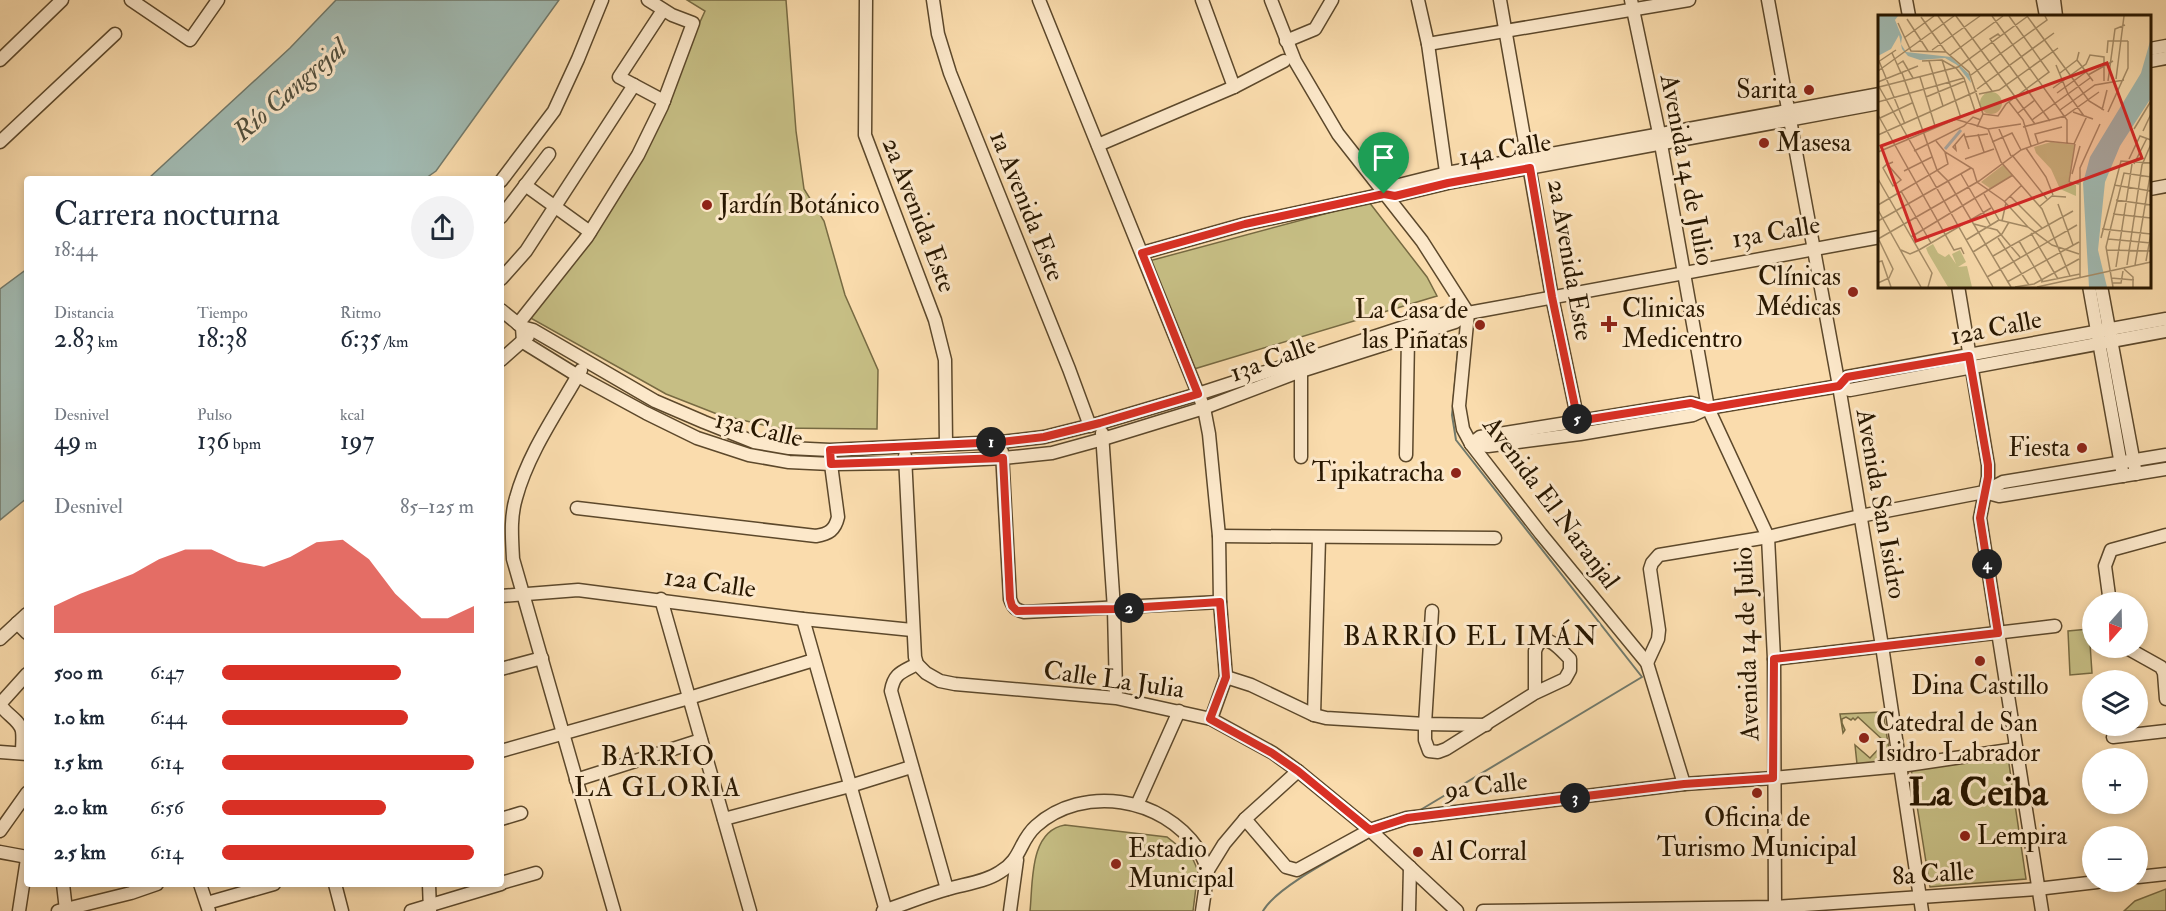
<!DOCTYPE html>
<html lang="es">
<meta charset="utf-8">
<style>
body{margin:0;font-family:"IM FELL Double Pica",serif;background:#f2f2f3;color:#1f2937;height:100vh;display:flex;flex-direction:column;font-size:22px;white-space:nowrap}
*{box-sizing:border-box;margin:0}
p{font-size:20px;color:#747a83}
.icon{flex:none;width:33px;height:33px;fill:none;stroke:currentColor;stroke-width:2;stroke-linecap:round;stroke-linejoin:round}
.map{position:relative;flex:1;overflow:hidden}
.drawer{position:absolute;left:24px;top:176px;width:480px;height:711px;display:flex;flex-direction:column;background:#fff;border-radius:6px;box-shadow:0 3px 9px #0003}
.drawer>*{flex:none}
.needle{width:39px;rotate:200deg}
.tools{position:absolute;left:2082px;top:592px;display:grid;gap:12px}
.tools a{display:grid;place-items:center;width:66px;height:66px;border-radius:50%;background:#fff;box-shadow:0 3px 9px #0003;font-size:30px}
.pin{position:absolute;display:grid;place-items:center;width:51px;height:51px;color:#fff;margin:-62px -26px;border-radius:50% 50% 50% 0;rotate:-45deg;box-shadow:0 0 6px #0007}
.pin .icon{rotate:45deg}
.km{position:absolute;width:30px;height:30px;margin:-15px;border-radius:50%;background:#222;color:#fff;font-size:16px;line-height:30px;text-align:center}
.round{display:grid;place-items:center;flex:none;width:63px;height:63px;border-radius:32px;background:#f2f2f3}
.head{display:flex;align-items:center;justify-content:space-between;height:102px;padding:0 30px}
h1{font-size:33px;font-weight:600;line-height:45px}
.metrics{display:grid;grid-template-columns:repeat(3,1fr);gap:9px;height:102px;padding:6px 30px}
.metrics div{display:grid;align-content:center}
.metrics b{font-size:26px;font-weight:600}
.metrics small{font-size:16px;font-weight:400}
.metrics p{font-size:16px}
.chart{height:168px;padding:12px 30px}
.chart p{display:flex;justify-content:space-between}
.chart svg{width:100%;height:108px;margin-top:6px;fill:#d93025;opacity:.7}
ul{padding:0 30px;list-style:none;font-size:20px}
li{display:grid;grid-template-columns:96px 72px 1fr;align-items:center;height:45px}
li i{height:15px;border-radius:8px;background:#d93025}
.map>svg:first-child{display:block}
</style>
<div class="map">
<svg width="2166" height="911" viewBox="0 0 2166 911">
<rect width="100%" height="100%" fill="#fadcad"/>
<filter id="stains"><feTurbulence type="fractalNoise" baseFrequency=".00333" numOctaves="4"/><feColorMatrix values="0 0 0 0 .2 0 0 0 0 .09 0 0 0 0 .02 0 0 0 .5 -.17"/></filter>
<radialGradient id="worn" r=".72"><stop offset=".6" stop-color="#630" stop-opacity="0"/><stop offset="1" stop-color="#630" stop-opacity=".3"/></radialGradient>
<!-- green -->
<g fill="#c6be84" stroke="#776a42" stroke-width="1.5">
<path d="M687,0h99l10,131 8,58 20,32 21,74 33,75 -1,59 -101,-1 -59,-14 -51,-20 -139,-78 101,-154 49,-90 28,-61z"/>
<path d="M1369,202l58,75 10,19 -243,73 -45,-108z"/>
<path d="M2089,629l3,44 -22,2 -2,-44z"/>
<path d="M1883,712l8,50 -34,2 -2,-19 15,13 15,-16 -27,-25 -3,3 -2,-2 -2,2 -5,-3 -4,2v4l3,7 -2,3 -3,-19z"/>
<path d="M2008,757l18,122 -96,8 -19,-119z"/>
<path d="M1065,825l102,12 25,20 6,14 -5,40h-163c3,-28 -1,-80 35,-86z"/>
<path d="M2166,889v22h-42l11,-10z"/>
</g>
<!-- water -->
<g fill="#a1bab2" stroke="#71796b" stroke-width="1.5">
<path d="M336,0h223l-123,171 -10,7h-277l141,-130z"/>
<path d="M27,269v229l-27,22v-231z"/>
</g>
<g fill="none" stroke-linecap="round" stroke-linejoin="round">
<!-- stream -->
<g stroke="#71796b" stroke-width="2">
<path d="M1417,812l225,-135 -186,-237 -4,-25 7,-77"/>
<path d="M1263,911c14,-25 79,-57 106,-73"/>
</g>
<!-- minor casing -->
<g stroke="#5c482b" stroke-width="15">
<g id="minor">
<path d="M131,0l59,40 28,-40"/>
<path d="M866,0l-1,135 70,185 10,40 1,84"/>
<path d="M933,0l5,34 12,39 119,296 21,57"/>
<path d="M1039,0l165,408 5,26 10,102 1,66 6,75 -15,42"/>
<path d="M1202,0l32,87"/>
<path d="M1271,0l24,61 43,73 84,107 46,72 -9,93 4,23 8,15 70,90 106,129 37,121"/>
<path d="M1418,0l10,44 19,135"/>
<path d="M1500,0l52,297 26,124"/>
<path d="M1631,0l28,133 49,275 60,129 6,122 1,252"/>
<path d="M1768,0l71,386 43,260 40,265"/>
<path d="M1906,0l3,16"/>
<path d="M2043,0l3,16"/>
<path d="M2054,0l2,16"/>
<path d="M663,10l-44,67 45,24"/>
<path d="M1286,41l29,-12 17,-29"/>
<path d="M1428,44l261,-44"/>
<path d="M2150,49l16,-3"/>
<path d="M0,60l62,-60"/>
<path d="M2150,61l16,-3"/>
<path d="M0,142l115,-108"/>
<path d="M1098,145l136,-58 50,-26"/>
<path d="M501,181l53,-70 24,-52 24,-59"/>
<path d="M525,185l65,47"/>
<path d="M2150,189l16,-3"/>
<path d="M1384,194l7,-7 56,-14 433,-79"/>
<path d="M501,217l48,-63"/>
<path d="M1142,253l103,-29 139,-30 10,2 54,-13 432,-80"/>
<path d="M501,279l25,-28 108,-166"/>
<path d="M1958,286l30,179v12l-8,41 62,393"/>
<path d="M2089,286l34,190"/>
<path d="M2101,286l35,188"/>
<path d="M501,310l21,17 11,3 122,71 49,21 50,20 35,6 41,2 171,-8 43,-5 56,-14 98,-29 252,-82 18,1 412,-76"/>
<path d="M518,324l69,-87 51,-82 24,-49 31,-83 -21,-8 -24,-15"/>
<path d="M522,327l1,15 55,34 68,37 51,25 52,17 40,7 42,2 74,-1 98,-5 49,-5 51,-14 101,-31 97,-37 154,-49 13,-9"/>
<path d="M1406,330l2,7 -2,118"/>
<path d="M501,360l27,-24"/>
<path d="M1299,364l2,7v86"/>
<path d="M581,370c-23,41 -53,83 -65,128 -6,20 -4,40 -3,61l101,352"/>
<path d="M1839,386l8,-9 319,-58"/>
<path d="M1102,433l12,176 2,83"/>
<path d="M1471,444l17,2 92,-12 113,-19 15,-7 131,-22 11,4 316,-59"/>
<path d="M1471,444l9,-7 211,-34 17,5"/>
<path d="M1002,452l8,147c3,9 6,11 14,13l196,-10"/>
<path d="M905,456l10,201 2,7 9,9 14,8 15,3 161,14 95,21 62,34 25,18 72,59 87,81"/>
<path d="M1984,492l15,4 167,-27"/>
<path d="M577,508l239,28c13,-2 19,-6 22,-19l-8,-60"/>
<path d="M1219,536l276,2"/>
<path d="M501,596l77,-6 225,29 109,11"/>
<path d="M661,599l89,312"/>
<path d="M2110,603l-5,-37 6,-16 55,-15"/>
<path d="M1432,611l-7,113v16l4,11 9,1 8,-3 89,-56 30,-14 5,-9v-11c-9,-9 -27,-32 -35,-8v42"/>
<path d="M803,619l83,292"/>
<path d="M17,623l10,10"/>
<path d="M0,639l27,-25"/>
<path d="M2127,648l34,19 3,6 2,26"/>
<path d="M1774,659l281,-33"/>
<path d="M1647,663l11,-24 1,-9 -9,-61 2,-6 7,-8 109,-18 92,-21 124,-24 19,-10 163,-27"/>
<path d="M917,664c-15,8 -23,9 -26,27l56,198"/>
<path d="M501,669l41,-11"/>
<path d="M1226,677l25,8 63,30 12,3 99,6 61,1"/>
<path d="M1314,715l5,-177"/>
<path d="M2113,737l53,-6"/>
<path d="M501,751l188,-53 125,-38"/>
<path d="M0,752l27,2"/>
<path d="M22,752c0,-6 1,-14 0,-21 -2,-11 -17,-17 -22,-27l27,-30"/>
<path d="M576,780l125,-40"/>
<path d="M1137,805l42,-94"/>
<path d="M501,819l20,-6"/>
<path d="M724,819l126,-33 61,-19"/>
<path d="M1245,819l41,48 11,3 73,-40 37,-12 277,-34 89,-6 128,-12 115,-17"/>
<path d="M0,831l27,-38"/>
<path d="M0,852l27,5"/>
<path d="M2138,877l28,-3"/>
<path d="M501,883l35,-10"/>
<path d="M63,884l3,26"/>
<path d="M200,884l9,27"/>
<path d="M335,884l7,27"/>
<path d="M429,884l1,27"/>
<path d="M207,903l67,-19"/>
<path d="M19,911l8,-52"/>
<path d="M58,911l73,-18 26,-9"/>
<path d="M411,911l90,-27"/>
<path d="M883,911c22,-7 43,-16 65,-22 17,-5 37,-7 52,-17 22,-13 19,-31 36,-46 47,-42 127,-29 162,23 4,6 7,14 10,21"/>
<path d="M1010,911l7,-51"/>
<path d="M1202,911l6,-41 16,-26 21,-25 53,-48"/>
<path d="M1409,911l1,-44"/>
<path d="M1483,911l292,-4 262,-18 60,-7"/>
</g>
</g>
<!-- minor -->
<use href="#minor" stroke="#fce8ca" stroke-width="12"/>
</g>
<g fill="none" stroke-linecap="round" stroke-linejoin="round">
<!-- route casing -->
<g stroke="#fff" stroke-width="12">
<path id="route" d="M1530,168l22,129 26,124 113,-18 17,5 65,-11 66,-11 8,-9 122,-21 19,109v12l-8,41 18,115 -224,26 -1,119 -89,6 -277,34 -37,12 -72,-59 -26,-18 -62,-34 16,-42 -6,-75 -106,7 -97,2 -5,-5 -2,-7 -7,-141 -172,6 -1,-14 171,-8 43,-5 56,-14 98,-29 -56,-141 103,-29 139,-30 11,2 53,-13z"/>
</g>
<!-- route -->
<use href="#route" stroke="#d93025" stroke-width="8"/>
</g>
<!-- markers -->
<g fill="#8f2418" stroke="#fce8ca" stroke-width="2">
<circle cx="1809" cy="90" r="6"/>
<circle cx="1764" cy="143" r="6"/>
<circle cx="707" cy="205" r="6"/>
<circle cx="1853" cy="292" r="6"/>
<path d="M1606 315h6v6h6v6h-6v6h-6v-6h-6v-6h6z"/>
<circle cx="1480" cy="325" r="6"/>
<circle cx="2082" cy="448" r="6"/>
<circle cx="1456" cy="473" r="6"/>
<circle cx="1980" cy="661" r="6"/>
<circle cx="1864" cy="738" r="6"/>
<circle cx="1757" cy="793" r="6"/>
<circle cx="1965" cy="836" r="6"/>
<circle cx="1418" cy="852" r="6"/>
<circle cx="1116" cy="864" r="6"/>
</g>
<g text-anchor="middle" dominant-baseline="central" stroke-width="6" stroke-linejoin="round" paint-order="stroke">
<!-- poi labels -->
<g font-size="26" fill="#281700" stroke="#fce8ca" text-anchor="start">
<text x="1797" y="90" text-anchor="end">Sarita</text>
<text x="1776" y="143">Masesa</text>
<text x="719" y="205">Jardín Botánico</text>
<text x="1841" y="277" text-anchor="end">Clínicas<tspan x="1841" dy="30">Médicas</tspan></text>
<text x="1622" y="309">Clinicas<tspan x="1622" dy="30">Medicentro</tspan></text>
<text x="1468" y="310" text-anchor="end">La Casa de<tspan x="1468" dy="30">las Piñatas</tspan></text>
<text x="2070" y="448" text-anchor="end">Fiesta</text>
<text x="1444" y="473" text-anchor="end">Tipikatracha</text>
<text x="1980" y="686" text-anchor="middle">Dina Castillo</text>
<text x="1876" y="723">Catedral de San<tspan x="1876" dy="30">Isidro Labrador</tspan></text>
<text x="1757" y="818" text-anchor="middle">Oficina de<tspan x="1757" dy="30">Turismo Municipal</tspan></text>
<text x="1977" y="836">Lempira</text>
<text x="1128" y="849">Estadio<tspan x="1128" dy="30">Municipal</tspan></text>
<text x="1430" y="852">Al Corral</text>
</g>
<!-- street labels -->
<g font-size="26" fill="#281700" stroke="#fce8ca">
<text transform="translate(1505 150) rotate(-10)">14a Calle</text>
<text transform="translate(1687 170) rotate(79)">Avenida 14 de Julio</text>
<text transform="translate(1027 206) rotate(68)">1a Avenida Este</text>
<text transform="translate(919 215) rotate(69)">2a Avenida Este</text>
<text transform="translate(1776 232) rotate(-10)">13a Calle</text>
<text transform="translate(1570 260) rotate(80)">2a Avenida Este</text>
<text transform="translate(1996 328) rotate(-11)">12a Calle</text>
<text transform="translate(1273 359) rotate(-20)">13a Calle</text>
<text transform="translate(759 429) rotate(13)">13a Calle</text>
<text transform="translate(1551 503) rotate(53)">Avenida El Naranjal</text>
<text transform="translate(1881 504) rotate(80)">Avenida San Isidro</text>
<text transform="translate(710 583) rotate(8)">12a Calle</text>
<text transform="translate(1747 644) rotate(-92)">Avenida 14 de Julio</text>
<text transform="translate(1114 680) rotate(8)">Calle La Julia</text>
<text transform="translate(1486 786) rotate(-7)">9a Calle</text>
<text transform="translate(1933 874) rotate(-4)">8a Calle</text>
</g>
<!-- water labels -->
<g font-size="27" font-style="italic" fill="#52503e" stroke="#fce8ca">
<text transform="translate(290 90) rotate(-41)">Río Cangrejal</text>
</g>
<!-- neighbourhood labels -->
<g font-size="27" letter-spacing="1.5" fill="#281700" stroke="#fce8ca">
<text x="1471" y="636">BARRIO EL IMÁN</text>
<text x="658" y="756">BARRIO<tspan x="658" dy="31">LA GLORIA</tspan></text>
</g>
<!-- town labels -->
<g font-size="38" font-weight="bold" fill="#281700" stroke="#fce8ca">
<text x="1978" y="793">La Ceiba</text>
</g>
</g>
<!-- overview -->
<g transform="translate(1878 15)">
<rect width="273" height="273" fill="#fadcad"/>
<path d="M102 88a11 11 0 1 1 22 0a11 11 0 1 1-22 0ZM173,127l24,3 -7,39 8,1v11l-16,-7 -9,-20 -15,-16 -2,-6zM125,150l9,10 -21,14 -10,-7zM55,229l5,9 7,4 4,-3 7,10 -4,-10 8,-4 6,12 -8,5 9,-1 5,21h-24l-20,-34 -2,-5z" fill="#c6be84"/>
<path d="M0,1h20l-3,4 7,17 -1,7 5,8 45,5 18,17 2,9 -14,-18 -12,-7 -25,2 -12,-4 -6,-7 -3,-14 -8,14 -13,7zM273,23v60l-31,48 -15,36 -7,68 9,37h-18l-6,-104 7,-26 51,-84z" fill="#a1bab2"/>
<path fill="none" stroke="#a1bab2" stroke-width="3" d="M67,134l16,-19"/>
<path fill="none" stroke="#a68d68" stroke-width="1.5" d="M60,1l54,75M78,1l79,108M114,1l75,104v23M149,1l62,85 15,9M43,2l25,35M29,4l21,32M20,8l13,28 35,1 23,20 14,42 -6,13M122,21l-2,-2 -8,5 60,82M26,23l30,-22M54,35l48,-34M201,37l-2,8 16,21M14,38l9,20M229,38l1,-12h20M72,40l53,-39M64,45l19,58M1,46l26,63M44,46l20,-1 14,8 8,10 11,33M51,46l14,45M0,47l18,-12M19,50l6,-4 10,17M178,50l12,29 16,22M0,56l76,-55M24,58l35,97 11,11 63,106M182,58l17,-13M93,60l76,-55 -2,-4M210,60l25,-14M42,62l15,49M238,64l8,-63M230,66l7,-52 10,-4M0,67l40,-16M0,70l115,202M1,72l79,-20 70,-51M175,73l33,-24 4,-9 14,2v24M99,74l77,-56M179,78l29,-21M101,79l20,-4 59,-42M48,82l39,-16M0,87l86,-24M131,87l14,18 8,26M182,95l35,-25 29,-5M224,95l5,-20M195,97l20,7M230,97l20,-44v-27M140,98l17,-13M105,99l15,2 8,-12 43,-32 -40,-56M0,100l76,135 7,-2 3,6M2,103l32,-15M77,104l33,10 33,-5M154,105l58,-42M145,112l42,-11 34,-24M110,114l13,33 41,47 28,67M121,114l12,27M256,114l17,-28M265,116l8,-17M100,119l6,18M0,120l99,-44M87,122l23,-3M58,126l9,11 28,17 4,13 27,19 24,26 24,18 27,9M114,127l20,-9 9,17M160,128l-3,-9 27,-7M77,129l1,6 -3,-3 11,-13 5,15M196,129l13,-28M197,129l-6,38 10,2M148,133l20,29 7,18M36,136l50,-25 9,-9 8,3M0,137l104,-44M134,140l35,44M87,144l29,-10M251,144l11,-23 11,4M256,149l13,-26M10,150l13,15 -8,6 -10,-18 3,-3 7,-3M26,156l28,-14M83,159l30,52M194,159l8,-28M0,164l54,94 -4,14M236,170l37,6M23,176l30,52M106,179l15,26M132,181l32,32M238,185l35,5M127,186l17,-16M180,189l15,41M0,190l70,-41 -3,-12M162,191l12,-10 14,1M0,195l43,77M235,199l38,4M121,205l29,7M0,206l93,-53M124,206l4,-18M96,209l23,6 23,27M224,214l49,5M153,218l27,46M33,222l102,-62M120,223l31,47M223,223l20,-77 30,2M0,224l101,-58 42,-31 25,-9 29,3M230,224l43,4M88,225l33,-20M141,226l24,41M23,235l9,4 9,-4 72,-42M228,235l45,1M95,237l29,-18 7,-12M115,241l80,-45M268,246l5,-28M0,247l4,-1 9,26M249,250l15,-100 9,-21M257,250l16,-95M238,252l16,-103M246,254l9,8v10M109,262l90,-52M202,263v-110l20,-44M233,263l23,2M129,267l72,-40M163,267l39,-8M0,268l11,-5 4,-9 -15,-31M234,268h9l2,-12M137,272l19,-3 45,-25M159,272l114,-25M235,272l-7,-40 18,-74 27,4"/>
<path fill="#d62828" fill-opacity="0.15" stroke="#d62828" stroke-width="3" d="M229,48l35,95 -226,83 -35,-95z"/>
<rect width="273" height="273" fill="none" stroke="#281700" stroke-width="3"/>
</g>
<rect width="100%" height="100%" filter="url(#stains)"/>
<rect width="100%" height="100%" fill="url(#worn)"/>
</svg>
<div class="tools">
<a><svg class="needle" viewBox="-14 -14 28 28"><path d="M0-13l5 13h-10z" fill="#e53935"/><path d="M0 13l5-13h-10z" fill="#747a83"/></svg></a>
<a><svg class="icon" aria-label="layers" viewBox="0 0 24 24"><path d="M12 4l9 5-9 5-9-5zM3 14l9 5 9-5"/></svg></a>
<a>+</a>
<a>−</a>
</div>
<div class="pin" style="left:1384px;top:194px;background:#1e9e55"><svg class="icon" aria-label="arrive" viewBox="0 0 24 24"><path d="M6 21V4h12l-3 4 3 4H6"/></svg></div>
<b class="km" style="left:991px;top:442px">1</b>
<b class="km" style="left:1129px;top:608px">2</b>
<b class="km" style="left:1575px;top:798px">3</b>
<b class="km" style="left:1987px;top:564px">4</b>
<b class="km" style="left:1577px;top:419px">5</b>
<section class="drawer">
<div class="head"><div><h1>Carrera nocturna</h1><p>18:44</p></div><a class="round"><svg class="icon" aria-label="share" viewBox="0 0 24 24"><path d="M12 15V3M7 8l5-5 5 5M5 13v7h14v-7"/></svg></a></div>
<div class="metrics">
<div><p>Distancia</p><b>2.83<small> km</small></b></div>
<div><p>Tiempo</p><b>18:38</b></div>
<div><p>Ritmo</p><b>6:35<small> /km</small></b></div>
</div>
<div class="metrics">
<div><p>Desnivel</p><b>49<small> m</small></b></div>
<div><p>Pulso</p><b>136<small> bpm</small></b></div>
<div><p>kcal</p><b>197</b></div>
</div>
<div class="chart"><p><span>Desnivel</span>85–125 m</p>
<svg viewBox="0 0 160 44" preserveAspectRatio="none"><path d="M0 44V33L10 28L20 24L30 20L40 14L50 10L60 10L70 15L80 17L90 13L100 7L110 6L120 14L130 28L140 38L150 38L160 33V44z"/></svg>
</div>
<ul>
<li><b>500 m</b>6:47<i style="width:71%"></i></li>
<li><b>1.0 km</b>6:44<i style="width:74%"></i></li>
<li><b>1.5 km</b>6:14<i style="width:100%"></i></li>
<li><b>2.0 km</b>6:56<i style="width:65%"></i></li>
<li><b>2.5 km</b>6:14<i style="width:100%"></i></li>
</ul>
</section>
</div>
